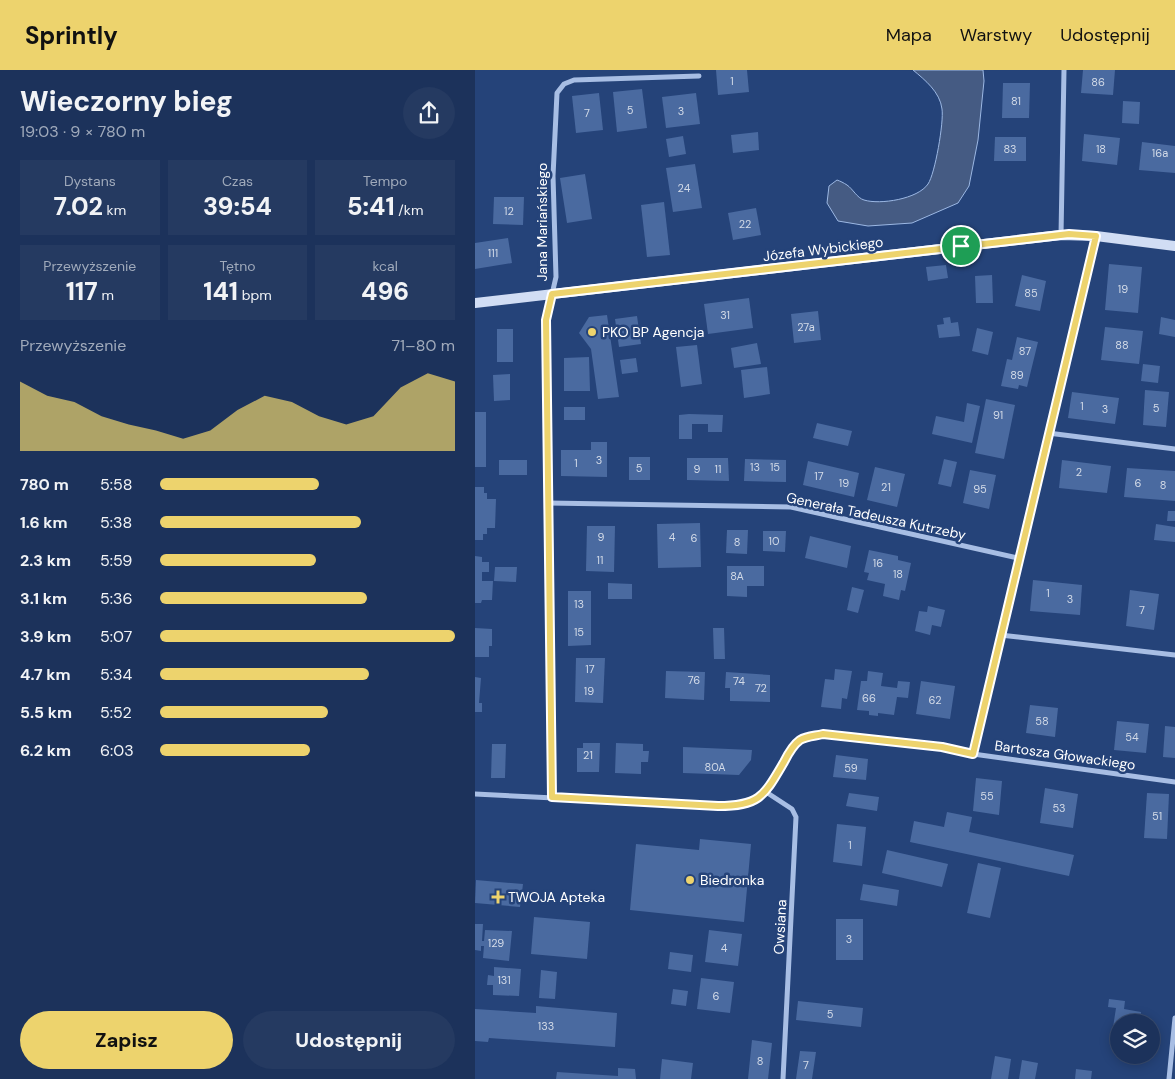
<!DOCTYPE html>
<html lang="pl">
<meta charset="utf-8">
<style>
body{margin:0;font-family:"DM Sans",sans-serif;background:#253a61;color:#f1f3f6;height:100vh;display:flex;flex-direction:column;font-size:19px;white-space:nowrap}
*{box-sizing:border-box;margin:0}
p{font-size:16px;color:#a0aabb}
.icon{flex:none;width:28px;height:28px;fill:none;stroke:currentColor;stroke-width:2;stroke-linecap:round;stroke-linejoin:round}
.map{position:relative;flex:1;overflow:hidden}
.panel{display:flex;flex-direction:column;background:#1c325b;width:475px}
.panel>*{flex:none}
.controls{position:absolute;left:635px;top:944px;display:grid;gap:10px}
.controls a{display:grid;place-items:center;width:50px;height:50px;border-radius:50%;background:#1c325b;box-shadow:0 2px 12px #0003,0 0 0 1px #3a4d71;font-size:25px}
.pin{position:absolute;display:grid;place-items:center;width:42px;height:42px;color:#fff;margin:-21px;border:2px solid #fff;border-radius:50%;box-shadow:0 1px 5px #0007}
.round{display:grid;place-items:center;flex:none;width:52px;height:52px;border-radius:26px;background:#253a61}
.headline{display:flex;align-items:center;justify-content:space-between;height:85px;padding:0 20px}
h1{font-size:28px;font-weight:800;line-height:38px}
.metrics{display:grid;grid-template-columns:repeat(3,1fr);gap:8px;height:85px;padding:5px 20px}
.metrics div{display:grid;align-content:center;border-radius:0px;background:#253a61;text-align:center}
.metrics b{font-size:25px;font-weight:800}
.metrics small{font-size:14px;font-weight:400}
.metrics p{font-size:14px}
.chart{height:140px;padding:10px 20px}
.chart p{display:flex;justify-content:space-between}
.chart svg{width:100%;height:90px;margin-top:5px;fill:#edd36d;opacity:.7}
.action{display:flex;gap:10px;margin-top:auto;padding:10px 20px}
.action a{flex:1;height:58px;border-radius:30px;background:#edd36d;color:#111;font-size:20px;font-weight:800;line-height:58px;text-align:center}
.action a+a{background:#253a61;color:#f1f3f6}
ul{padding:0 20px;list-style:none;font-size:16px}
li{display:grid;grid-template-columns:80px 60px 1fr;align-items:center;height:38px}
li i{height:12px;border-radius:6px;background:#edd36d}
header{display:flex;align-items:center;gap:30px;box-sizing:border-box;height:70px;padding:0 25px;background:#edd36d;color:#111}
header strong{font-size:24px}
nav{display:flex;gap:28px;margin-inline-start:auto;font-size:18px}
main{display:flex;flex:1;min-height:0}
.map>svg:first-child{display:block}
</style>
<header>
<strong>Sprintly</strong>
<nav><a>Mapa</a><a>Warstwy</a><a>Udostępnij</a></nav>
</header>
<main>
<section class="panel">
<div class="headline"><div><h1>Wieczorny bieg</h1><p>19:03 · 9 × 780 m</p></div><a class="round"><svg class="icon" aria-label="share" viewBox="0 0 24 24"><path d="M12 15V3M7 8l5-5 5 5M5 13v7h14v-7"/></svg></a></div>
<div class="metrics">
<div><p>Dystans</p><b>7.02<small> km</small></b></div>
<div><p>Czas</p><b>39:54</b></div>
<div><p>Tempo</p><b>5:41<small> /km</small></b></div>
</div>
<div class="metrics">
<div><p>Przewyższenie</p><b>117<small> m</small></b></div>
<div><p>Tętno</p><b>141<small> bpm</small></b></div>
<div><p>kcal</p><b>496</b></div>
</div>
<div class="chart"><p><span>Przewyższenie</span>71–80 m</p>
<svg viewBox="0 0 160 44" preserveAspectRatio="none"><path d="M0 44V10L10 17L20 20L30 27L40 31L50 34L60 38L70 34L80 24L90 17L100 20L110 27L120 31L130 27L140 13L150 6L160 10V44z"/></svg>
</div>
<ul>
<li><b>780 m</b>5:58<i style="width:54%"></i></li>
<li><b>1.6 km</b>5:38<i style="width:68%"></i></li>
<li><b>2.3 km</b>5:59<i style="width:53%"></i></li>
<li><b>3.1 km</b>5:36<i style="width:70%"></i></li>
<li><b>3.9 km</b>5:07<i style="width:100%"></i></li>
<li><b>4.7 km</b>5:34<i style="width:71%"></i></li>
<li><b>5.5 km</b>5:52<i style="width:57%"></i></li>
<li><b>6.2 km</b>6:03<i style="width:51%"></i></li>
</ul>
<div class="action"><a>Zapisz</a><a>Udostępnij</a></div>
</section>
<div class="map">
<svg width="700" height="1009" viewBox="0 0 700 1009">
<rect width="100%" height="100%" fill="#254379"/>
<!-- water -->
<path fill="#455b83" stroke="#9cb8e4" d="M438,0h70l1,11 -6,59 -9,46 -11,17 -46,20 -44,3 -30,-5 -11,-18 2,-17 8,-6c3,1 7,3 10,5 6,4 10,13 17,15 16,5 54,-1 64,-16 7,-10 16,-62 14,-75 -2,-17 -17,-29 -29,-39z"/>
<!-- building -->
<g fill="#4a6aa0">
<path d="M241,0h31l2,22 -31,3z"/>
<path d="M608,0h32l-2,25 -32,-2z"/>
<path d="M528,13h27l-1,35h-27z"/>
<path d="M167,19l5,39 -30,4 -4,-40z"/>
<path d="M124,23l4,37 -27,3 -4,-37z"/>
<path d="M221,23l4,31 -34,4 -4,-31z"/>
<path d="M648,31l17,1 -1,22 -17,-1z"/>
<path d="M283,62l1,18 -26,3 -2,-18z"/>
<path d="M609,64l36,4 -3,27 -35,-4z"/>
<path d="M208,66l3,18 -17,3 -3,-18z"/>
<path d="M520,67h31v24h-32z"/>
<path d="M667,72l33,4v27l-36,-3z"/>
<path d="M220,94l7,44 -29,4 -7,-44z"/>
<path d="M110,104l7,45 -25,4 -7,-45z"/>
<path d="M19,127h30l-1,28 -30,-1z"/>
<path d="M189,132l6,53 -23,2 -6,-52z"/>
<path d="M281,138l5,27 -28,5 -5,-27z"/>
<path d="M33,168l4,25 -37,6v-26z"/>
<path d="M634,194l33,3 -4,46 -33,-3z"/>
<path d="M471,195l2,13 -20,3 -2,-14z"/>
<path d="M517,205l1,28h-17l-1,-27z"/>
<path d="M547,205l24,6 -6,30 -25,-5z"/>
<path d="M274,228l4,30 -45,6 -4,-30z"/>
<path d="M343,241l3,29 -27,3 -3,-29z"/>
<path d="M132,245l12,82 -21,2 -7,-50 -12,-16 10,-16z"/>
<path d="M162,246l4,28 -22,3 -4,-28z"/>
<path d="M475,247l1,6 7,-1 2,14 -21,2 -2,-13 7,-1 -1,-6z"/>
<path d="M686,247l14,3v17l-16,-3z"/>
<path d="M630,257l38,4 -4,33 -38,-4z"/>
<path d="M502,258l16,4 -5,23 -16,-4z"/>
<rect x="22" y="259" width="16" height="33"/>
<path d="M542,267l21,5 -11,45 -8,-2 -1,4 -17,-3 6,-27 5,1z"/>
<path d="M282,273l4,21 -27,4 -3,-20z"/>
<path d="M222,275l5,39 -21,3 -5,-40z"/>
<path d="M114,287l1,34h-26v-33z"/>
<path d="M161,288l2,14 -16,2 -2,-14z"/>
<path d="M668,294l17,2 -2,17 -17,-2z"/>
<path d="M292,297l3,27 -26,4 -3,-28z"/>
<path d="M35,304v26l-16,1 -1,-26z"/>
<path d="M670,320l24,2 -3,35 -23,-2z"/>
<path d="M597,322l47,6 -4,26 -47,-6z"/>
<path d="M511,329l29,6 -11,54 -29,-6z"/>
<path d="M492,333l13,3 -8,37 -40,-9 4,-18 28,6z"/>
<rect x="89" y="337" width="21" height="13"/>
<rect x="0" y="342" width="11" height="55"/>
<path d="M214,344l34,1 -1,17h-14v-8h-16v15h-13v-24z"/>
<path d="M342,353l35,8 -4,15 -35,-8z"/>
<path d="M116,372h16v35l-46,-1v-26h30z"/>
<rect x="154" y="387" width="21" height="23"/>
<path d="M212,388h41l1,23 -42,-1z"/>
<path d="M270,389l41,1v22l-42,-1z"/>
<path d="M469,389l13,3 -6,25 -13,-3z"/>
<rect x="24" y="390" width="28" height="15"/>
<path d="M587,390l49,6 -4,27 -48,-5z"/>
<path d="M333,391l51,12 -5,24 -51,-12z"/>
<path d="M400,397l30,7 -8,33 -30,-7z"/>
<path d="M652,398l48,3v30l-51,-4z"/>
<path d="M495,400l26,5 -7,34 -26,-6z"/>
<path d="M0,417h9v6h3v6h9l-1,29h-8v6h-4v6h-8z"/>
<path d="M693,441h7v10h-8z"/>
<path d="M225,453l1,44 -43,1 -1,-44z"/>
<path d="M681,454l19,3v15l-21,-2z"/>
<path d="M112,456h28l-1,46 -28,-1z"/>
<path d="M252,460h21l-1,24 -21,-1z"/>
<path d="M288,461h23l-1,21 -22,-1z"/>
<path d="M335,466l41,10 -4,22 -42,-10z"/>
<path d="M394,480l29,6v4l13,3 -6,28 -4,-1 -2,10 -16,-4 2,-12 -18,-4 2,-7 -5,-1z"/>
<path d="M0,486l7,1v5h7v10h-7v9h11l-1,19h-10l-1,3h-6z"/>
<path d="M252,496h37v20h-17v11l-20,-1z"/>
<path d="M20,497h22l-1,15 -22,-1z"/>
<path d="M558,510l49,5 -2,30 -50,-4z"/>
<path d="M133,513l24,1v15h-24z"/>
<path d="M377,517l12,3 -6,23 -11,-3z"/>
<path d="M655,520l29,4 -5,36 -28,-4z"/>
<path d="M93,521h23v54l-23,1z"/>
<path d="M453,536l17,4 -4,17 -9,-2 -2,10 -15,-4 4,-20 8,1z"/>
<path d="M0,558l17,1v17h-3v11h-14z"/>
<path d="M238,558h11l1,31h-11z"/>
<path d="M101,588h29l-2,45 -28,-1z"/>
<path d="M360,599l17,2 -5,28 -5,-1 -1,11 -20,-2 4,-28 9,1z"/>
<path d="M191,601l39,1 -1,28 -39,-2z"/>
<path d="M393,601l15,2 -2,13 16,2 1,-7 12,1 -2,16 -11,-1 -3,18 -16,-2v3l-9,-1v-4l-12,-1 4,-29h6z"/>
<path d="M251,602l44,3v27l-40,-1v-13h-5z"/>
<path d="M0,607l6,1 -2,25h3v9h-7z"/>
<path d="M446,611l34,5 -5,33 -34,-5z"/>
<path d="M555,635l28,3 -3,29 -29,-4z"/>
<path d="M642,651l32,3 -3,29 -32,-3z"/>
<path d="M690,656l10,1v31l-12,-1z"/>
<path d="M108,673h17l-1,29h-22v-24h6z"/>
<path d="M141,673l27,1v7h6l-1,11h-7v12l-26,-1z"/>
<path d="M17,674h14l-1,34h-14z"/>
<path d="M208,677l69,3 -1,10 -12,15 -56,-2z"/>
<path d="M361,685l32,4 -2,21 -33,-3z"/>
<path d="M501,708l26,3 -3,34 -26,-4z"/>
<path d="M570,718l33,6 -5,34 -33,-5z"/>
<path d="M374,723l30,4 -2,14 -31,-5z"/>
<path d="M672,723l22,1 -2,45 -23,-1z"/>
<path d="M472,742l25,5 -3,15 105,23 -5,21 -159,-34 4,-21 30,6z"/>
<path d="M362,754l29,3 -4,39 -29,-4z"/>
<path d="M225,769l51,5 -7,78 -114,-12 6,-66 63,6z"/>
<path d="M412,780l61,14 -6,23 -60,-14z"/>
<path d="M503,793l23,5 -11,50 -23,-5z"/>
<path d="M1,810l47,4 -3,23 -45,-4z"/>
<path d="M388,814l36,6 -2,16 -37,-6z"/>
<path d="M59,847l56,5 -3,37 -56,-5z"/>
<rect x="361" y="849" width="27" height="41"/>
<path d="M0,854h8l-1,17h2l1,-11 27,1 -3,30 -26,-3 1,-12h-3v5l-6,-1z"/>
<path d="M234,860l33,4 -4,32 -33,-4z"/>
<path d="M195,882l23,3 -2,17 -23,-3z"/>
<path d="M19,897l27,2 -2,27 -26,-1v-10h-6l1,-10 6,1z"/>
<path d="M66,900l16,2 -2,27 -16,-1z"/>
<path d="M226,908l33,4 -4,31 -33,-4z"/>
<path d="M198,919l15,2 -2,15 -15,-2z"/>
<path d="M634,929l16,2 -1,8 17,3 -1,10h-21v13l-7,-1 4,-26 -8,-1z"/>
<path d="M323,931l65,7 -2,19 -65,-7z"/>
<path d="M61,936l81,7 -2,34 -126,-9 -1,4 -13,-1v-32l61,4z"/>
<path d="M277,970l20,3 -4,36h-20z"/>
<path d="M325,981l16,1 -4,27h-16z"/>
<path d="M520,986l16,3 -3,20h-17z"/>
<path d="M187,989l31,4 -2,16h-31z"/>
<path d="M547,990l16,3 -3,16h-16z"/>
<path d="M143,998l17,1 1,10h-80l1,-7 61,4z"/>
<path d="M601,999l16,2 -1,8h-16z"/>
</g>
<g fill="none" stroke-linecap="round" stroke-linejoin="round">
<!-- street -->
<g stroke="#a8bee4" stroke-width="5">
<path d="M586,165l3,-165"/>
<path d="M573,363l127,16"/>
<path d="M73,433l243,4 227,51"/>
<path d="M525,565l175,20"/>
<path d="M498,684l123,-517"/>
<path d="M291,722l26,17 4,8 -13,262"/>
<path d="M0,724l243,12 23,-2 11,-3 9,-4 11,-14 23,-38 5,-5 15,-4 16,-2 111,13 31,7 202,28"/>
<path d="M77,727l-6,-477 10,-43 -3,-101 4,-83 7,-9 10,-4 125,-4"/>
<path d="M694,1009l6,-61"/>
</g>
<!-- secondary -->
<path stroke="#d1ddf4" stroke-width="10" d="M0,233l586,-68 35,1 79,10"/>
</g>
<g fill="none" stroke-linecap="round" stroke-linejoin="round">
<!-- route casing -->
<g stroke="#fff" stroke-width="10">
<path id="route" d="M594,164l27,2 -123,518 -31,-7 -119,-13c-8,2 -16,2 -23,6 -7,5 -12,14 -16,22 -20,34 -24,44 -66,44l-166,-9 -6,-477 6,-26z"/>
</g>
<!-- route -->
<use href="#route" stroke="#edd36d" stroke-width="6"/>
</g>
<!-- markers -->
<g fill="#edd36d" stroke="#254379" stroke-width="2">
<circle cx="117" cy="262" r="5"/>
<circle cx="215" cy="810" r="5"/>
<path d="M20.5 819.5h5v5h5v5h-5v5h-5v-5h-5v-5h5z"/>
</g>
<g text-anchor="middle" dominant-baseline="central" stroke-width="5" stroke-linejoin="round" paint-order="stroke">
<!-- number labels -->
<g font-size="11" fill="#d2dae7">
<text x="257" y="11">1</text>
<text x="623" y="12">86</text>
<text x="541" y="31">81</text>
<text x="155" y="40">5</text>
<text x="206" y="41">3</text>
<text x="112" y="43">7</text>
<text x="535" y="79">83</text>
<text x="626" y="79">18</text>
<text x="685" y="83">16a</text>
<text x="209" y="118">24</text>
<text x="34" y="141">12</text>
<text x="270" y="154">22</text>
<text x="18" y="183">111</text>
<text x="648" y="219">19</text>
<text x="556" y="223">85</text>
<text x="250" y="245">31</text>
<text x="331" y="257">27a</text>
<text x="647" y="275">88</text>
<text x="550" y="281">87</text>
<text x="542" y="305">89</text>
<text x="607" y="336">1</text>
<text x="681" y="338">5</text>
<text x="630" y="339">3</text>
<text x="523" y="345">91</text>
<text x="124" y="390">3</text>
<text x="101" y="393">1</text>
<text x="280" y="397">13</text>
<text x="300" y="397">15</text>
<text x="164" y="398">5</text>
<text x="222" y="399">9</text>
<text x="243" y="399">11</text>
<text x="604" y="402">2</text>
<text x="344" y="406">17</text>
<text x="369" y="413">19</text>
<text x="663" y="413">6</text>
<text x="688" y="415">8</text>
<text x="411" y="417">21</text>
<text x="505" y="419">95</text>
<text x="126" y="467">9</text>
<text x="197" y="467">4</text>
<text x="219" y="468">6</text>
<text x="299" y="471">10</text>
<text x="262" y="472">8</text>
<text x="125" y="490">11</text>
<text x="403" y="493">16</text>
<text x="423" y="504">18</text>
<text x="262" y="506">8A</text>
<text x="573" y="523">1</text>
<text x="595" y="529">3</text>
<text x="104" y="534">13</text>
<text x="667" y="540">7</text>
<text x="104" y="562">15</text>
<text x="115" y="599">17</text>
<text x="219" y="610">76</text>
<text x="264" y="611">74</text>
<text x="286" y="618">72</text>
<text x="114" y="621">19</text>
<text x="394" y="628">66</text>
<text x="460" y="630">62</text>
<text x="567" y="651">58</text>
<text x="657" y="667">54</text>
<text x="113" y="685">21</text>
<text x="240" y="697">80A</text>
<text x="376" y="698">59</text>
<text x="512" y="726">55</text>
<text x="584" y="738">53</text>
<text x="682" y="746">51</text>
<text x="375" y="775">1</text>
<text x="374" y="869">3</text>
<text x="21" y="873">129</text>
<text x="249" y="878">4</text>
<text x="29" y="910">131</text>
<text x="241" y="926">6</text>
<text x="355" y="944">5</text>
<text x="71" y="956">133</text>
<text x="285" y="991">8</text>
<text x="331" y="995">7</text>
</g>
<!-- street labels -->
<g font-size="14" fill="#fff" stroke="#254379">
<text transform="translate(67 152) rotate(-90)">Jana Mariańskiego</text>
<text transform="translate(348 179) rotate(-7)">Józefa Wybickiego</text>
<text transform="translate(401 446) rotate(12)">Generała Tadeusza Kutrzeby</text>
<text transform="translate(590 685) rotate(8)">Bartosza Głowackiego</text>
<text transform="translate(305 857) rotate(-87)">Owsiana</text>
</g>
<!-- poi labels -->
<g font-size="14" fill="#fff" stroke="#254379" text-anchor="start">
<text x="127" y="262">PKO BP Agencja</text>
<text x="225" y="810">Biedronka</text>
<text x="33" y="827">TWOJA Apteka</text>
</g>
</g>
</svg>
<div class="controls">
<a><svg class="icon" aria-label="layers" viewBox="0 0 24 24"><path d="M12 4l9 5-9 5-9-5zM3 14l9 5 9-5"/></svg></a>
</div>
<div class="pin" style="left:486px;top:176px;background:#1e9e55"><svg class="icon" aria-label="arrive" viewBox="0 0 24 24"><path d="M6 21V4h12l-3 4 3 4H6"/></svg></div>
</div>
</main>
